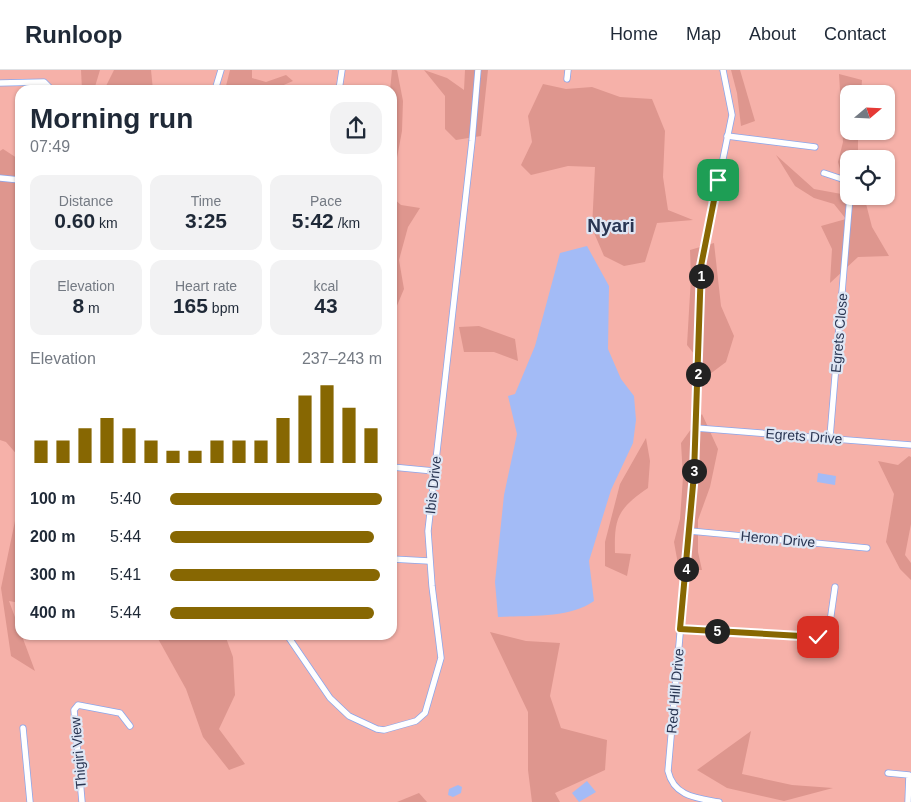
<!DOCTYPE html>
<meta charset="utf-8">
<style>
body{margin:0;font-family:Helvetica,sans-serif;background:#f2f2f3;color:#1f2937;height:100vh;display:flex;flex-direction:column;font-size:19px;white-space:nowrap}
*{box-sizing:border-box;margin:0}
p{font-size:16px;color:#747a83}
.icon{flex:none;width:28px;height:28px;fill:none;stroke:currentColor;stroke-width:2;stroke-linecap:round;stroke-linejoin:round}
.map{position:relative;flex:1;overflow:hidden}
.drawer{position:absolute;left:15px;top:15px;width:382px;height:555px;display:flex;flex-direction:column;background:#fff;border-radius:15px;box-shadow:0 1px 4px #0004}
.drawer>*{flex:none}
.needle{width:32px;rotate:71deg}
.buttons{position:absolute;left:840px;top:15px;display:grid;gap:10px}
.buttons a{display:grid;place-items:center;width:55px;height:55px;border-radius:10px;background:#fff;box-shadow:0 1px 4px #0004;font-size:25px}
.pin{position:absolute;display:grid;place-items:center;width:42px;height:42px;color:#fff;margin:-21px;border-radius:10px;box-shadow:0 2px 8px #0006}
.km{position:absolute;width:25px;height:25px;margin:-12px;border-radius:50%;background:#222;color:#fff;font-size:14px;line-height:25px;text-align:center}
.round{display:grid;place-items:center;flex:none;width:52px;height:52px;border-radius:15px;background:#f2f2f3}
.head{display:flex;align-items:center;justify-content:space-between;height:85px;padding:0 15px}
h1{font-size:28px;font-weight:800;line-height:38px}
.figures{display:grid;grid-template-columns:repeat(3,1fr);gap:8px;height:85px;padding:5px 15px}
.figures div{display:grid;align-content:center;border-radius:12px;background:#f2f2f3;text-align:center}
.figures b{font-size:21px;font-weight:800}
.figures small{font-size:14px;font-weight:400}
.figures p{font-size:14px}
.chart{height:140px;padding:10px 15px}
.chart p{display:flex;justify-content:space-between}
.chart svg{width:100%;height:90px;margin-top:5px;stroke:#876702;stroke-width:6}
ul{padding:0 15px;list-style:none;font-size:16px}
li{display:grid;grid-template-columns:80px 60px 1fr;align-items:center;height:38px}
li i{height:12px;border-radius:6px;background:#876702}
header{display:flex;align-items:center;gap:30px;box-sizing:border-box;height:70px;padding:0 25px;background:#fff;border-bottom:1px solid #e0e1e3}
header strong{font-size:24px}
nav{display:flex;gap:28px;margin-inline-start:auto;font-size:18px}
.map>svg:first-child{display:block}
</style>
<header>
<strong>Runloop</strong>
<nav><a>Home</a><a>Map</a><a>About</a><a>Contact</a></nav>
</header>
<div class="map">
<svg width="911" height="732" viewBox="0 0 911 732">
<rect width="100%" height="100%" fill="#ccd9f6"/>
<!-- green -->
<path fill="#f6b1a9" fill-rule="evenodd" d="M0,0h911v732h-911zM20,20h372v545h-372zM849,24h37v37h-37zM849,89h37v37h-37z"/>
<!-- forest -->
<g fill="#de968e">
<path d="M81,0h19l-6,20h-12z"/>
<path d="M114,0h37l2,20h-49z"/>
<path d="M230,0h22v8l14,4 20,-7 7,6 -21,9h-47z"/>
<path d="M392,0h5l6,31 -1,30 -9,48 -1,-89h-2z"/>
<path d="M424,0l23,8 17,12 1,-20h23l-7,66 -25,4 -11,-11v-33z"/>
<path d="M731,0h9l15,51 -14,5 -4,-33z"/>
<path d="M839,4l23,6 -1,14h-12v37h9v28h-9v37h15l8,31 17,29 -31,1 -28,26 2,-34 -11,-23 25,-7 -12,-15 -20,-6 -19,-12 -19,-31 38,34 33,6 -9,-33 5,-20z"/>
<path d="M543,14l23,5 26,-2 28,10 32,2 13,32 -2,46 5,33 25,10 -36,3 -12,39 -21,4 -20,-10 -12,-28 3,-61 -27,-1 -37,9 -10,-10 11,-23 -4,-26z"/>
<path d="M3,79l17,11v298l-14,-16 -6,-2v-289z"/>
<path d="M392,127l9,8 19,3 -12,19 -9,33 5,29 -11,26z"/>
<path d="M714,173l7,63 13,30 -8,26 -16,12 -23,-29 4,-68 -1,-27z"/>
<path d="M479,256l36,13 3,22 -24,-9h-30l-5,-25z"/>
<path d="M702,344l16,35 -8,38 -12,33v32l4,18h-23l-5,-28 6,-23 3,-42 -2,-34z"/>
<path d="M646,368l4,23 -2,27c-30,21 -34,29 -33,65l16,1 -4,22 -22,-10v-24l15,-58z"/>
<path d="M909,386l2,1v67l-6,31 6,8v17l-11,-11 -14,-27 8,-48 -16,-33 20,4z"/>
<path d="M20,438v95l-11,-2 26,70 -24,-15 -10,-68 14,-67z"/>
<path d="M490,562l36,9 34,2 -10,53 11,32 46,12 -2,30 -50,23 5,9h-28l-4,-32v-58z"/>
<path d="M156,565h69l8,22 2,38 -16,34 26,35 -16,6 -26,-33 -17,-48z"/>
<path d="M751,661l-9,43 50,11 41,3 -49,13 -57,-13 -30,-18z"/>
<path d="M419,723l8,9h-30z"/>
</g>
<!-- water -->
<g fill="#a3bbf6">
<path d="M587,176l22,40 -1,63 13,30 13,17 2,24 -3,23 -22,47 -22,71 5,40c-25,18 -66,14 -96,16l-3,-35 9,-87 13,-61 -9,-38 7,-2 20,-48 25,-93z"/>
<path d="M818,403l18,3 -1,9 -18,-3z"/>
<path d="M587,711l9,11 -17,10 -7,-9z"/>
<path d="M458,715l4,2 -1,6 -8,4 -5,-2 1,-6z"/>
</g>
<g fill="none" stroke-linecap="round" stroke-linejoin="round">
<!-- street casing -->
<g stroke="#8aa6ec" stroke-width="7">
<g id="street">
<path d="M567,9l1,-9"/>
<path d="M0,13l44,-1 8,8"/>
<path d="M215,20l6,-20"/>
<path d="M339,20l3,-20"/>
<path d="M727,66l88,11"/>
<path d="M824,103l18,6 7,11"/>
<path d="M0,108l20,2"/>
<path d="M696,358l215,17"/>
<path d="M830,367l20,-241"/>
<path d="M392,397l42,4"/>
<path d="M690,461l177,17"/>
<path d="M392,489l37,2"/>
<path d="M680,559l138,8 11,-8 6,-42"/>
<path d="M287,565l43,63 19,18 28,13 7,1 32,-9 9,-8 16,-55 -9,-72 -4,-55 44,-390 6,-71"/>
<path d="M23,658l7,74"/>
<path d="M888,703l21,2 -1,27"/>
<path d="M82,732l-8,-92 4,-5 42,8 10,13"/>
<path d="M719,732c-22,-4 -45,-5 -51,-31l26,-297 7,-208 31,-151 -9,-45"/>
</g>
</g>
<!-- street -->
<use href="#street" stroke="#fff" stroke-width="5.5"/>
</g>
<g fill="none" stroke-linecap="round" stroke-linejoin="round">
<!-- route casing -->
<g stroke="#fff" stroke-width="10">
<path id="route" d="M718,110l-17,86 -7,208 -14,155 138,8"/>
</g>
<!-- route -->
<use href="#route" stroke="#876702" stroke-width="6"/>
</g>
<g text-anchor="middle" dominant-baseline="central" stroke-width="4.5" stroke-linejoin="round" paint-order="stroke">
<!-- street labels -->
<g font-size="14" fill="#293552" stroke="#dfe6f4">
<text transform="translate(839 263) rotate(-85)">Egrets Close</text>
<text transform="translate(804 366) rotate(4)">Egrets Drive</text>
<text transform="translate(433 415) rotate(-84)">Ibis Drive</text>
<text transform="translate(778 469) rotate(5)">Heron Drive</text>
<text transform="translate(675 621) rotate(-85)">Red Hill Drive</text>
<text transform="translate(78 683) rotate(-95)">Thigiri View</text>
</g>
<!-- district labels -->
<g font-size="19" font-weight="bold" fill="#293552" stroke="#dfe6f4">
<text x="611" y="155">Nyari</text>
</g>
</g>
</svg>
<div class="buttons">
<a><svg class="needle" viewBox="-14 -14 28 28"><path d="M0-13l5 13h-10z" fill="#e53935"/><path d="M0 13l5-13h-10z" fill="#747a83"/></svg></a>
<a><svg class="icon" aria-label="locate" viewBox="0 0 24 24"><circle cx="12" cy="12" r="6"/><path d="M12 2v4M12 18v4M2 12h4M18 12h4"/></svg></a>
</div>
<div class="pin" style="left:718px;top:110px;background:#1e9e55"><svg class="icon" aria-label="arrive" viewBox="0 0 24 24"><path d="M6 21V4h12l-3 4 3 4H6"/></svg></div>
<div class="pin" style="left:818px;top:567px;background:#d93025"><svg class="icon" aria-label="check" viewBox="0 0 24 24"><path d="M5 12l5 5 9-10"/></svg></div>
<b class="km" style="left:701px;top:206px">1</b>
<b class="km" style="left:698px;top:304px">2</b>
<b class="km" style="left:694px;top:401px">3</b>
<b class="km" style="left:686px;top:499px">4</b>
<b class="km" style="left:717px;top:561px">5</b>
<section class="drawer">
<div class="head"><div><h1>Morning run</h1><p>07:49</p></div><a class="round"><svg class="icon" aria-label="share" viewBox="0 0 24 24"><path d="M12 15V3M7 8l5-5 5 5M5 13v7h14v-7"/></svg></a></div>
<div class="figures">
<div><p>Distance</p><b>0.60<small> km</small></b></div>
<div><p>Time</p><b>3:25</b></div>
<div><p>Pace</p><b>5:42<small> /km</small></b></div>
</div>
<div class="figures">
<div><p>Elevation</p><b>8<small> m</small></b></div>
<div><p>Heart rate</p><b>165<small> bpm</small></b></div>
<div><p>kcal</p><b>43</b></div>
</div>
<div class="chart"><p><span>Elevation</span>237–243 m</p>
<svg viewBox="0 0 160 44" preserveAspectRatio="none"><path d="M5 44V33M15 44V33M25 44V27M35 44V22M45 44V27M55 44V33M65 44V38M75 44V38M85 44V33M95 44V33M105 44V33M115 44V22M125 44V11M135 44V6M145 44V17M155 44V27"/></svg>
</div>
<ul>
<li><b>100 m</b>5:40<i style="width:100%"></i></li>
<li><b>200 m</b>5:44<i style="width:96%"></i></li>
<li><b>300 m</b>5:41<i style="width:99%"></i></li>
<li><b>400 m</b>5:44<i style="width:96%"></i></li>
</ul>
</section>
</div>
